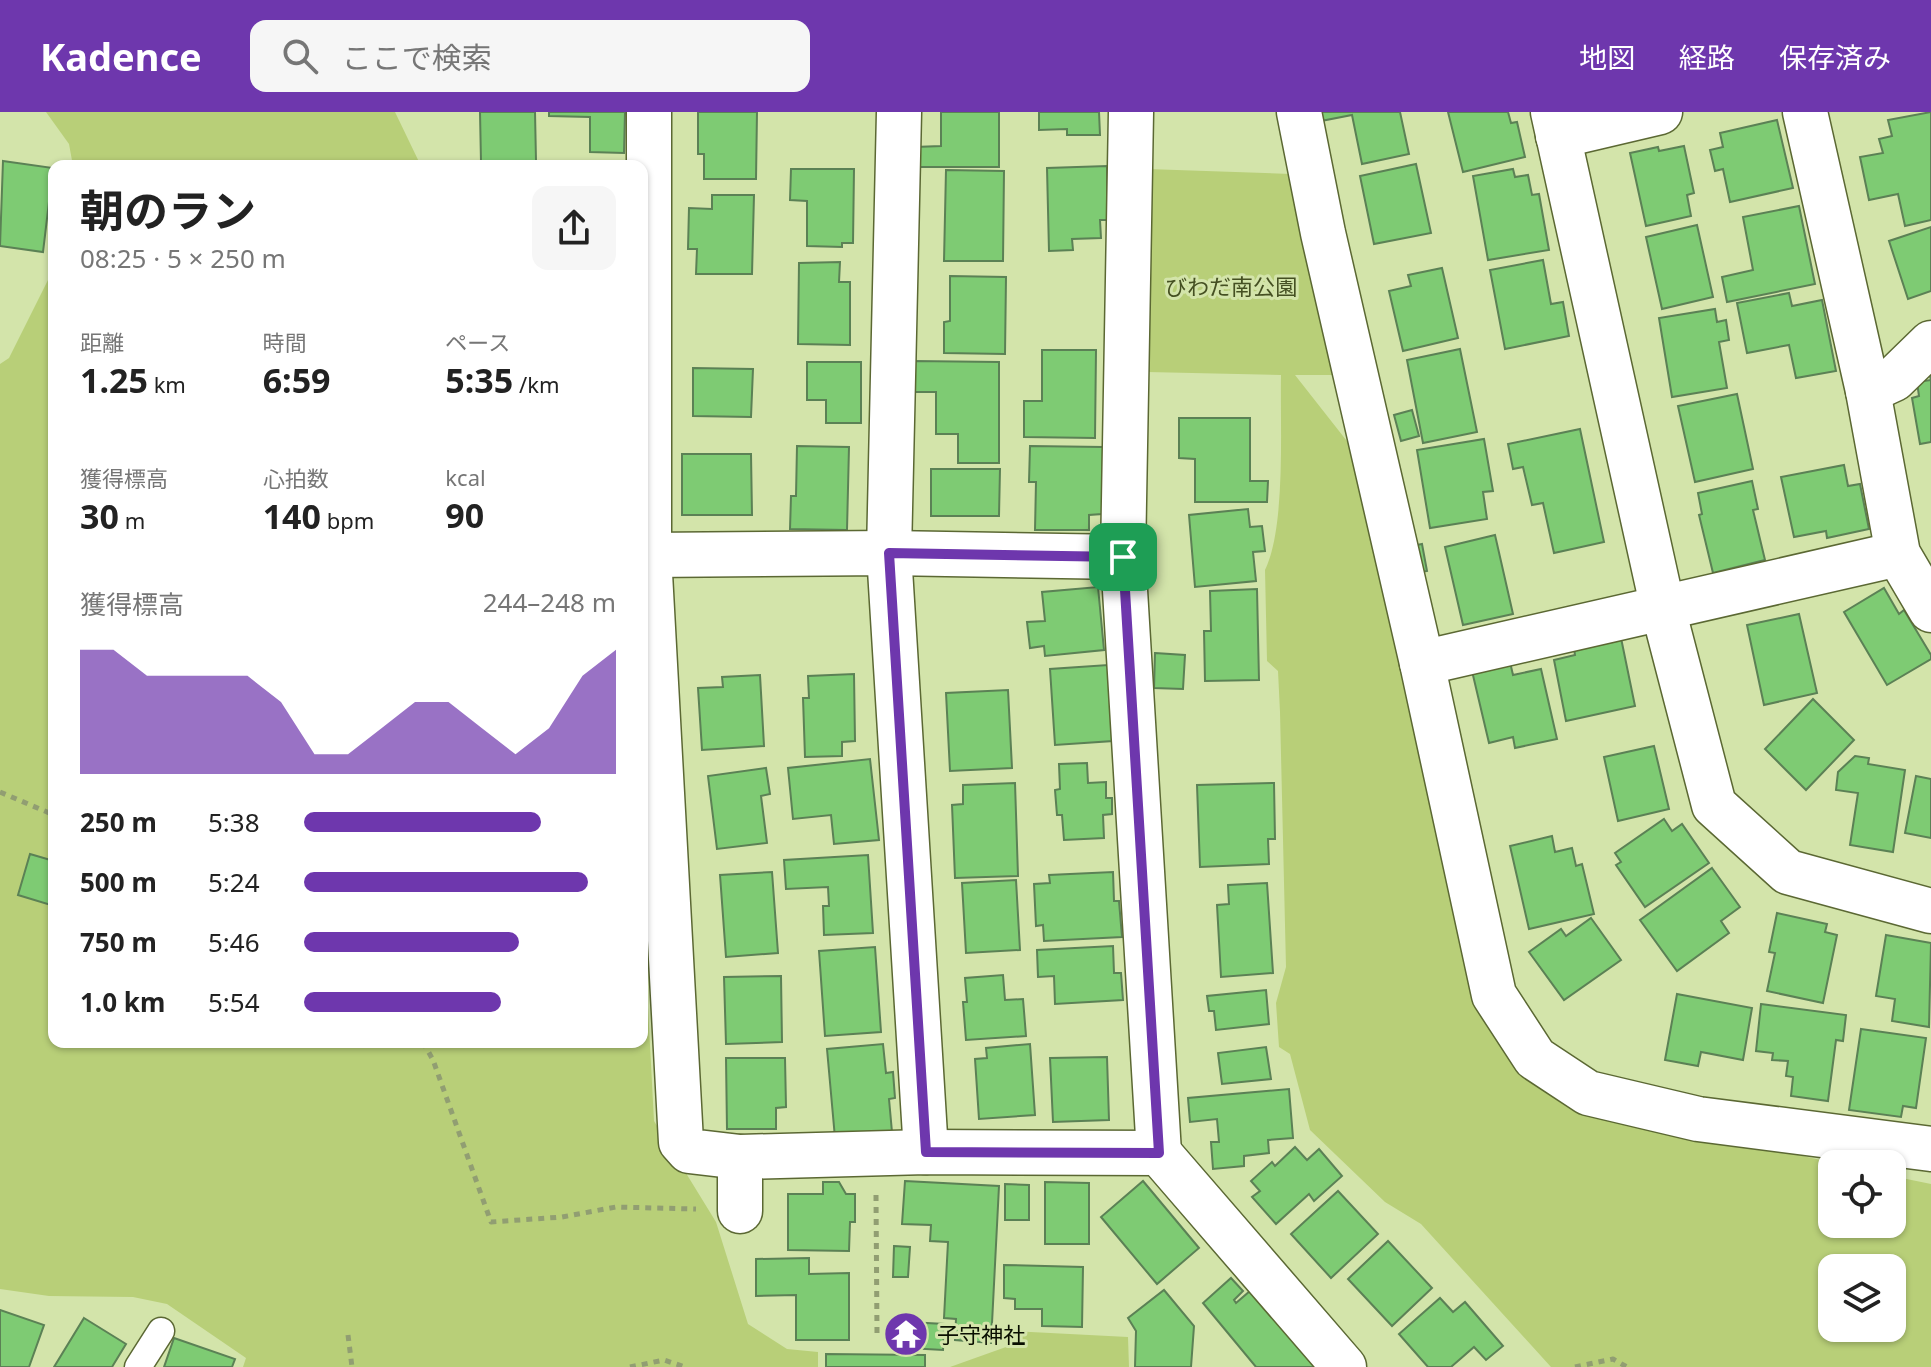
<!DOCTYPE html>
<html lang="ja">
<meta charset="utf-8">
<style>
body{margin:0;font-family:"Noto Sans","Noto Sans JP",sans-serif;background:#f6f6f6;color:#222;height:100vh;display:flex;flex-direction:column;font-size:30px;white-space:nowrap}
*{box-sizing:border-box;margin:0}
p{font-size:26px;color:#767676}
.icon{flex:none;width:44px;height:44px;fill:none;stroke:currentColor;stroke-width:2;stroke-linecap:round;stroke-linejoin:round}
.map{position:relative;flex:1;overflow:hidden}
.drawer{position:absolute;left:48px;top:48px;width:600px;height:888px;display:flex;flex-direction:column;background:#fff;border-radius:16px;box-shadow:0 2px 6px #0004}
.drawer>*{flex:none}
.tools{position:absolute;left:1818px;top:1038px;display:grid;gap:16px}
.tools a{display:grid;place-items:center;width:88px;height:88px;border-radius:16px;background:#fff;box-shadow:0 2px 6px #0004;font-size:40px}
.pin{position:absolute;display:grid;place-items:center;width:68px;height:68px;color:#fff;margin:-34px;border-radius:16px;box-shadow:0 4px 12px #0006}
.round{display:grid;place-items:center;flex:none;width:84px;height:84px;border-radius:16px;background:#f6f6f6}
.summary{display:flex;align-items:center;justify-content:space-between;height:136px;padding:0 32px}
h1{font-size:44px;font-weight:700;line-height:60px}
.figures{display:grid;grid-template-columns:repeat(3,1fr);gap:12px;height:136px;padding:8px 32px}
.figures div{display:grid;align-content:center}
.figures b{font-size:34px;font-weight:700}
.figures small{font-size:22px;font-weight:400}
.figures p{font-size:22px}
.chart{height:224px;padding:16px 32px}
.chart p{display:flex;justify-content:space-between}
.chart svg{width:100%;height:144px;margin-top:8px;fill:#6e37ad;opacity:.7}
ul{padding:0 32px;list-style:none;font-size:26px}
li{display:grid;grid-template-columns:128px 96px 1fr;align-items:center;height:60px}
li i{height:20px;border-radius:10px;background:#6e37ad}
header{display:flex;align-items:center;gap:48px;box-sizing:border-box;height:112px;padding:0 40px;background:#6e37ad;color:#fff}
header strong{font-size:38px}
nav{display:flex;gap:44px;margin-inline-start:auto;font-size:28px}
.search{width:560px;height:72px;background:#f6f6f6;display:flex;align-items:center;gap:20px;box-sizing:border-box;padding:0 28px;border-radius:16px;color:#767676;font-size:30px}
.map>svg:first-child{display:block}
</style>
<header>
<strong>Kadence</strong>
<div class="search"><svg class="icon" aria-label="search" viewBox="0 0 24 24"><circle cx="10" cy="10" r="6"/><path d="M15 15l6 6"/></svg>ここで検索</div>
<nav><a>地図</a><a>経路</a><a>保存済み</a></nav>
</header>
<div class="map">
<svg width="1931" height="1255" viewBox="0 0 1931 1255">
<rect width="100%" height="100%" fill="#d3e4aa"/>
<!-- green -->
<g fill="#b8cf78" fill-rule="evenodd">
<path d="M46,0h349l26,54h-348l-4,-22z"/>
<path d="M1147,57l144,5 48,201h-44l55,70 61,261 63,294 148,116 217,48h-7v60h60v-48l39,8v183h-380l-130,-143 -36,-22 -75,-72 -20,-76 -11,-7 -3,-44 10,-36 -6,-255 -2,-41 -11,-10 -2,-91c21,-43 15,-144 16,-195l-134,-3zM1832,1156h60v60h-60z"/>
<path d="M54,156v774h588v-149l12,228 62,101 32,102 39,25 31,3v15h-575l3,-9 -79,-54 -34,-7 -84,-1 -49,-7v-925l9,-6z"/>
<path d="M1012,1219l116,6 1,30h-179l56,-20z"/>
</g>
<!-- building -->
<g fill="#7ecb73" stroke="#5b8155" stroke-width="2">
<path d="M480,0h55l1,49 -55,1z"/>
<path d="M549,0h76l-1,41 -34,-1v-35l-41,-1z"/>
<path d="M698,0h59l-1,67h-52v-25h-6z"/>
<path d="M941,0h58v55h-84v-20l26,-1z"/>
<path d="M1039,0h60l1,23h-33v-6l-28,1z"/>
<path d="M1319,0h81l9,42 -47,10 -10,-49 -31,6z"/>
<path d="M1448,0h60l3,11 6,-1 8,35 -62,15z"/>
<path d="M1931,0v108l-26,6 -7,-32 -29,6 -9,-43 23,-4 -4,-14 13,-3 -4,-16z"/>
<path d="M1777,8l16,68 -63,14 -7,-33 -8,2 -5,-21 13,-3 -3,-14z"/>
<path d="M1684,34l10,47 -7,2 4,21 -45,10 -16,-73 28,-6 1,4z"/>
<path d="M3,49l50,7 -10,84 -43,-6z"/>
<path d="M1416,52l15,69 -57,11 -14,-68z"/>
<path d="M1107,54v54h-7l1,18 -29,1 1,11 -24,1 -2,-83z"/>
<path d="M791,57h63l-1,74h-11v4l-35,-1v-45l-17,-1z"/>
<path d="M1513,57l2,8 13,-2 4,20 7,-1 10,56 -61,10 -15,-84z"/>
<path d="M946,58l58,1 -1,90h-59z"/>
<path d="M712,83h42l-2,79h-56l1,-25h-9l1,-41 23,1z"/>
<path d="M1799,94l16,78 -88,18 -5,-25 31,-7 -10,-53z"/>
<path d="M1697,113l16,72 -51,12 -16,-72z"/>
<path d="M1931,115v64l-23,8 -19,-58z"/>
<path d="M1543,148l8,44 12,-2 6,34 -64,13 -15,-79z"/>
<path d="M840,150l-1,20h11v63l-52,-1 1,-81z"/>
<path d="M1442,156l16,70 -55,13 -14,-60 22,-5 -3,-11z"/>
<path d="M950,164l56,1 -1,77 -61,-1v-31l6,-1z"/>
<path d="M1789,181l3,13 30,-6 14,71 -40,7 -7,-33 -42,8 -10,-50z"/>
<path d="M1715,197l2,13 9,-2 3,20 -10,2 8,46 -55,9 -13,-79z"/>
<path d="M1460,237l17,83 -54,11 -16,-83z"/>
<path d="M1042,238h54l-1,88 -71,-1v-36h18z"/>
<path d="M913,249l86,1v101h-41v-29h-22v-42h-23z"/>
<path d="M807,250h54v61h-35v-23h-19z"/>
<path d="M693,256l60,1 -2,48 -58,-1z"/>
<path d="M1928,257h3v73l-11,2 -8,-46 7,-2 -2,-14 14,-2z"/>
<path d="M1737,282l16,75 -58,13 -17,-76z"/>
<path d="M1412,298l7,26 -18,5 -7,-26z"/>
<path d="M1179,306h71v63h18l-1,21h-72v-43l-16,-1z"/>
<path d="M1580,317l24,113 -50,11 -11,-50 -11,2 -9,-38 -10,2 -5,-25z"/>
<path d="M1484,327l9,52 -10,1 4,27 -57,9 -13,-78z"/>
<path d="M797,334l52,1 -2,83 -57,-1 1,-33h5z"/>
<path d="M1030,334l73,1 -1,67 -13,1v15h-54l1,-48h-7z"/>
<path d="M682,342h69l1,61h-70z"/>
<path d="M1844,353l4,21 12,-2 9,45 -42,9 -1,-7 -32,6 -13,-60z"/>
<path d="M931,357h69l-1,47h-68z"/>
<path d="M1752,369l6,28 -5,1 12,50 -52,13 -14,-58 3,-1 -4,-21z"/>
<path d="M1248,397l2,18 12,-1 3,25 -12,1 3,29 -61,6 -6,-72z"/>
<path d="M1495,423l18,79 -50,11 -18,-78z"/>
<path d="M1422,432l5,27 -11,2 -4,-27z"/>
<path d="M1098,475l6,63 -59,6 -1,-10 -14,2 -3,-26 18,-1 -3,-29z"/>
<path d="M1884,476l15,26 5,-4 27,45v4l-44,26 -43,-73z"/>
<path d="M1257,477l2,91 -54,1 -1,-50h7l-1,-40z"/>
<path d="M1799,502l18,79 -53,12 -17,-80z"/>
<path d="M1621,526l14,68 -69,15 -12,-61 21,-5 -1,-7z"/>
<path d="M1155,541l30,2 -2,34 -29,-1z"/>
<path d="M1510,550l3,13 28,-6 16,70 -42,9 -2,-11 -24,6 -17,-72z"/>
<path d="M1108,553l5,76 -58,4 -5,-76z"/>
<path d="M854,562l1,67 -13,1v14l-37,1 -2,-59h6l-1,-22z"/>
<path d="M760,563l4,71 -62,4 -4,-62 25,-1 -1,-10z"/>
<path d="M1008,578l4,78 -62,3 -4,-78z"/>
<path d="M1813,587l41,41 -48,50 -41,-41z"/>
<path d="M1654,634l15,63 -51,12 -14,-64z"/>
<path d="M1855,644l14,2 -1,6 37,6 -12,82 -43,-7 8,-52 -22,-3 2,-18z"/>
<path d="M870,647l9,81 -45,4 -3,-29 -38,4 -5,-51z"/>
<path d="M1087,651l1,20 18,-1v16h6v16l-9,1 1,23 -40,2 -2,-25h-5l-2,-25 5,-1 -1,-25z"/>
<path d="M766,656l4,26 -9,2 6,47 -50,6 -9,-73z"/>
<path d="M1916,664l15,3v59l-26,-5z"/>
<path d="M1015,671l3,93 -63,2 -3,-73 11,-1v-19z"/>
<path d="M1274,671l1,56h-7l1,25 -69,3 -3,-82z"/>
<path d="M1664,707l8,12 10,-7 27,39 -64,44 -29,-42 5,-3 -6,-9z"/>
<path d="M1552,724l3,16 17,-4 4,18 6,-2 12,50 -65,15 -19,-83z"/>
<path d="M30,742l24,7v45l-36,-11z"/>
<path d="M868,743l5,78 -49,2 -1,-29h6l-1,-19 -42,2 -2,-29z"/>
<path d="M1712,756l28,39 -19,14 8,12 -52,38 -37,-51z"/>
<path d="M772,760l6,81 -52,4 -6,-82z"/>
<path d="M1113,760l1,29h5l3,36 -78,4 -1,-16 -7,1 -2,-42 16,-1 -1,-8z"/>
<path d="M1016,768l4,70 -54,3 -4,-70z"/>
<path d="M1267,771l6,90 -52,4 -4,-72 12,-1 -1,-19z"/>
<path d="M1777,801l50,11 -2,8 12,3 -14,68 -56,-12 8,-38 -6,-1z"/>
<path d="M1591,806l30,42 -57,40 -35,-48 32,-23 5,7z"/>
<path d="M1886,823l45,8 -2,84 -37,-6 3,-22 -19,-3z"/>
<path d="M1113,834l1,27h7l2,27 -68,4 -1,-28 -16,1 -1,-27z"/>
<path d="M875,835l6,85 -56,4 -6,-85z"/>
<path d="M1003,863l2,25 18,-1 3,37 -60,4 -3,-38h4l-2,-24z"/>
<path d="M781,864l1,66 -56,2 -2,-67z"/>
<path d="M1266,878l3,34 -53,6 -2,-19h-5l-2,-15z"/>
<path d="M1677,882l75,14 -9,52 -42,-8 -3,14 -33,-6z"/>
<path d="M1761,892l85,11 -3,26 -7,-1 -8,61 -37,-5 2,-19 -7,-1 2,-15 -16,-1 1,-7 -17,-2z"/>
<path d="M1861,917l65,9 -10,70 -13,-2 -2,11 -52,-7z"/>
<path d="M883,932l3,29 7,-1 2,26 -6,1 3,33 -57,6 -8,-89z"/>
<path d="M1030,932l5,71 -56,4 -4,-60 12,-1 -1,-10z"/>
<path d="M1266,935l5,32 -49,5 -4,-31z"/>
<path d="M1107,945l2,63 -56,2 -3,-64z"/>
<path d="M726,946h59l1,49 -10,1v21h-49z"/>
<path d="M1289,977l4,49 -25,2 1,13 -25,3v10l-31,3 -2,-27h8l-2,-23 -27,3 -2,-24z"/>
<path d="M1295,1035l12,13 12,-11 23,27 -28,25 -5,-7 -33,30 -24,-27 8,-6 -9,-10 21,-19 3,4z"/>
<path d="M905,1069l94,5 -8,157 -36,-3 1,-21 -12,-1 4,-76 -18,-1 1,-16 -29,-1z"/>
<path d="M1143,1069l56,67 -42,36 -56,-67z"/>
<path d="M823,1070h16l7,12h9v28h-5l-1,29 -61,-1v-56h35z"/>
<path d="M1045,1070l44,1v61h-44z"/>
<path d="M1005,1072l24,1v35h-24z"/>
<path d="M1338,1079l40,43 -47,44 -40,-44z"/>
<path d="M1388,1129l44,47 -40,38 -44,-47z"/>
<path d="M894,1134l16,1 -2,30h-15z"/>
<path d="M809,1146v16l40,-1v67h-53v-45l-40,1v-37z"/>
<path d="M1004,1153l79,2 -1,60 -40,-1v-17h-27v-10l-11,-1z"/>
<path d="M1231,1166l12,13 -9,9 2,3 14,-12 67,76h-61l-53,-64z"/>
<path d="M1164,1178l30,36 -3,41h-56l1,-36 -8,-13z"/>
<path d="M1440,1186l13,14 12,-10 38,44 -17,14 -12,-13 -23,20h-23l-29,-33z"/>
<path d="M0,1198l44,15 -15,42h-29z"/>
<path d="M84,1206l42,26 -14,23h-58z"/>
<path d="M891,1209l53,3 -1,26 -53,-3z"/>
<path d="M174,1226l61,21 -3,8h-68z"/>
<path d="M826,1242l99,1v12h-99z"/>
</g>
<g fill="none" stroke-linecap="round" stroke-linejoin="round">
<!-- service casing -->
<g stroke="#5b6833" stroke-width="29">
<path id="service" d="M138,1255l23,-36"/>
</g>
<!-- minor casing -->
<g stroke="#5b6833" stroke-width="47">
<g id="minor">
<path d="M649,0v443l32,587 8,9 51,6 186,-5 233,1 185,214"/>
<path d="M899,0l-10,441 37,599"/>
<path d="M1131,0l-8,445 36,596"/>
<path d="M1299,0l24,121 99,430 72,332 41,63 53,35 110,26 233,30"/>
<path d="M1805,0l63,279 30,163 33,56"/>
<path d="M1558,24l102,-24"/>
<path d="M1868,279l26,-12 37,-36"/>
<path d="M649,443l240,-2 234,4"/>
<path d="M1422,551l476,-109"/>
<path d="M740,1099v-54"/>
</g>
</g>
<!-- tertiary casing -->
<g stroke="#5b6833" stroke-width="47">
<path id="tertiary" d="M1553,0l110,497 51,196 74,67 143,39"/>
</g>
<!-- path -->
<g stroke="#919e72" stroke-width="5" stroke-dasharray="6 6" stroke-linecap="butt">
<path d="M0,680l54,23"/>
<path d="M423,930l10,18 58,162 71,-5 54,-10 80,2"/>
<path d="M876,1083l1,139"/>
<path d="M348,1223l4,32"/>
<path d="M630,1255l34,-7 21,7"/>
<path d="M1575,1255l38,-8 14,8"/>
</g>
<!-- service -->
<use href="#service" stroke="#fff" stroke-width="26"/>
<!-- minor -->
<use href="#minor" stroke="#fff" stroke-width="44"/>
<!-- tertiary -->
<use href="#tertiary" stroke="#fff" stroke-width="44"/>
</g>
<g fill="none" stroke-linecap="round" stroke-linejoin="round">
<!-- route casing -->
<g stroke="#fff" stroke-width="16">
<path id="route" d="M889,441l234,4 36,596 -233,-1z"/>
</g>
<!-- route -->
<use href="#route" stroke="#6e37ad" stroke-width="10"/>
</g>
<!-- icons -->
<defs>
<g id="temple-disc" transform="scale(2.3)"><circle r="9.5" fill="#6e37ad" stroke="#d3e4aa"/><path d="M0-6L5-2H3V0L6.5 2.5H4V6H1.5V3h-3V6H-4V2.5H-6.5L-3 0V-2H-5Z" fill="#fff"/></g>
</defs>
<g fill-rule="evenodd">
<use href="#temple-disc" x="906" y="1222"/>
</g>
<g text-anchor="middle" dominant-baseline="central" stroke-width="6" stroke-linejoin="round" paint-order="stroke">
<!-- park labels -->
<g font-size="22" fill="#455022" stroke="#d3e4aa">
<text x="1231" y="174">びわだ南公園</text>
</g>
<!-- poi labels -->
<g font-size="22" fill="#090e00" stroke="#d3e4aa" text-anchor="start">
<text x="937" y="1222">子守神社</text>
</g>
</g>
</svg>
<div class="tools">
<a><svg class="icon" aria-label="locate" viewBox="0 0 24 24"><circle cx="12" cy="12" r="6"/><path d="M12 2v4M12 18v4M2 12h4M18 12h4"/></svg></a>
<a><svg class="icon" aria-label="layers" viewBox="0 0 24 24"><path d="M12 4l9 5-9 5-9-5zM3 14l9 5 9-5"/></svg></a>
</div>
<div class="pin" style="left:1123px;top:445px;background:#1e9e55"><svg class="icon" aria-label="arrive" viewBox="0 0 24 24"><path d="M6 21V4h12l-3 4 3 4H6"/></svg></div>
<section class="drawer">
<div class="summary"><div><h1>朝のラン</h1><p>08:25 · 5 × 250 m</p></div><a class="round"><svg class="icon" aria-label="share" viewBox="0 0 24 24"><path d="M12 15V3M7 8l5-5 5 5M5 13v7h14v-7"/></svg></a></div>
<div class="figures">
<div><p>距離</p><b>1.25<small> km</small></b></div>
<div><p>時間</p><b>6:59</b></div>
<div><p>ペース</p><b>5:35<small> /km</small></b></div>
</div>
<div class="figures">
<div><p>獲得標高</p><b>30<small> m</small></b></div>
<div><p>心拍数</p><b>140<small> bpm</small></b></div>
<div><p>kcal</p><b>90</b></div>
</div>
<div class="chart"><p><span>獲得標高</span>244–248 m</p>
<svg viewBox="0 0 160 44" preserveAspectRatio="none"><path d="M0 44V6L10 6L20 14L30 14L40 14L50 14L60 22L70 38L80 38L90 30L100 22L110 22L120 30L130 38L140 30L150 14L160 6V44z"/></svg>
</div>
<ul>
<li><b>250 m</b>5:38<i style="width:76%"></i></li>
<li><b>500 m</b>5:24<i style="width:91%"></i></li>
<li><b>750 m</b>5:46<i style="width:69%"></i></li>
<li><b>1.0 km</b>5:54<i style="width:63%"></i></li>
</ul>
</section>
</div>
